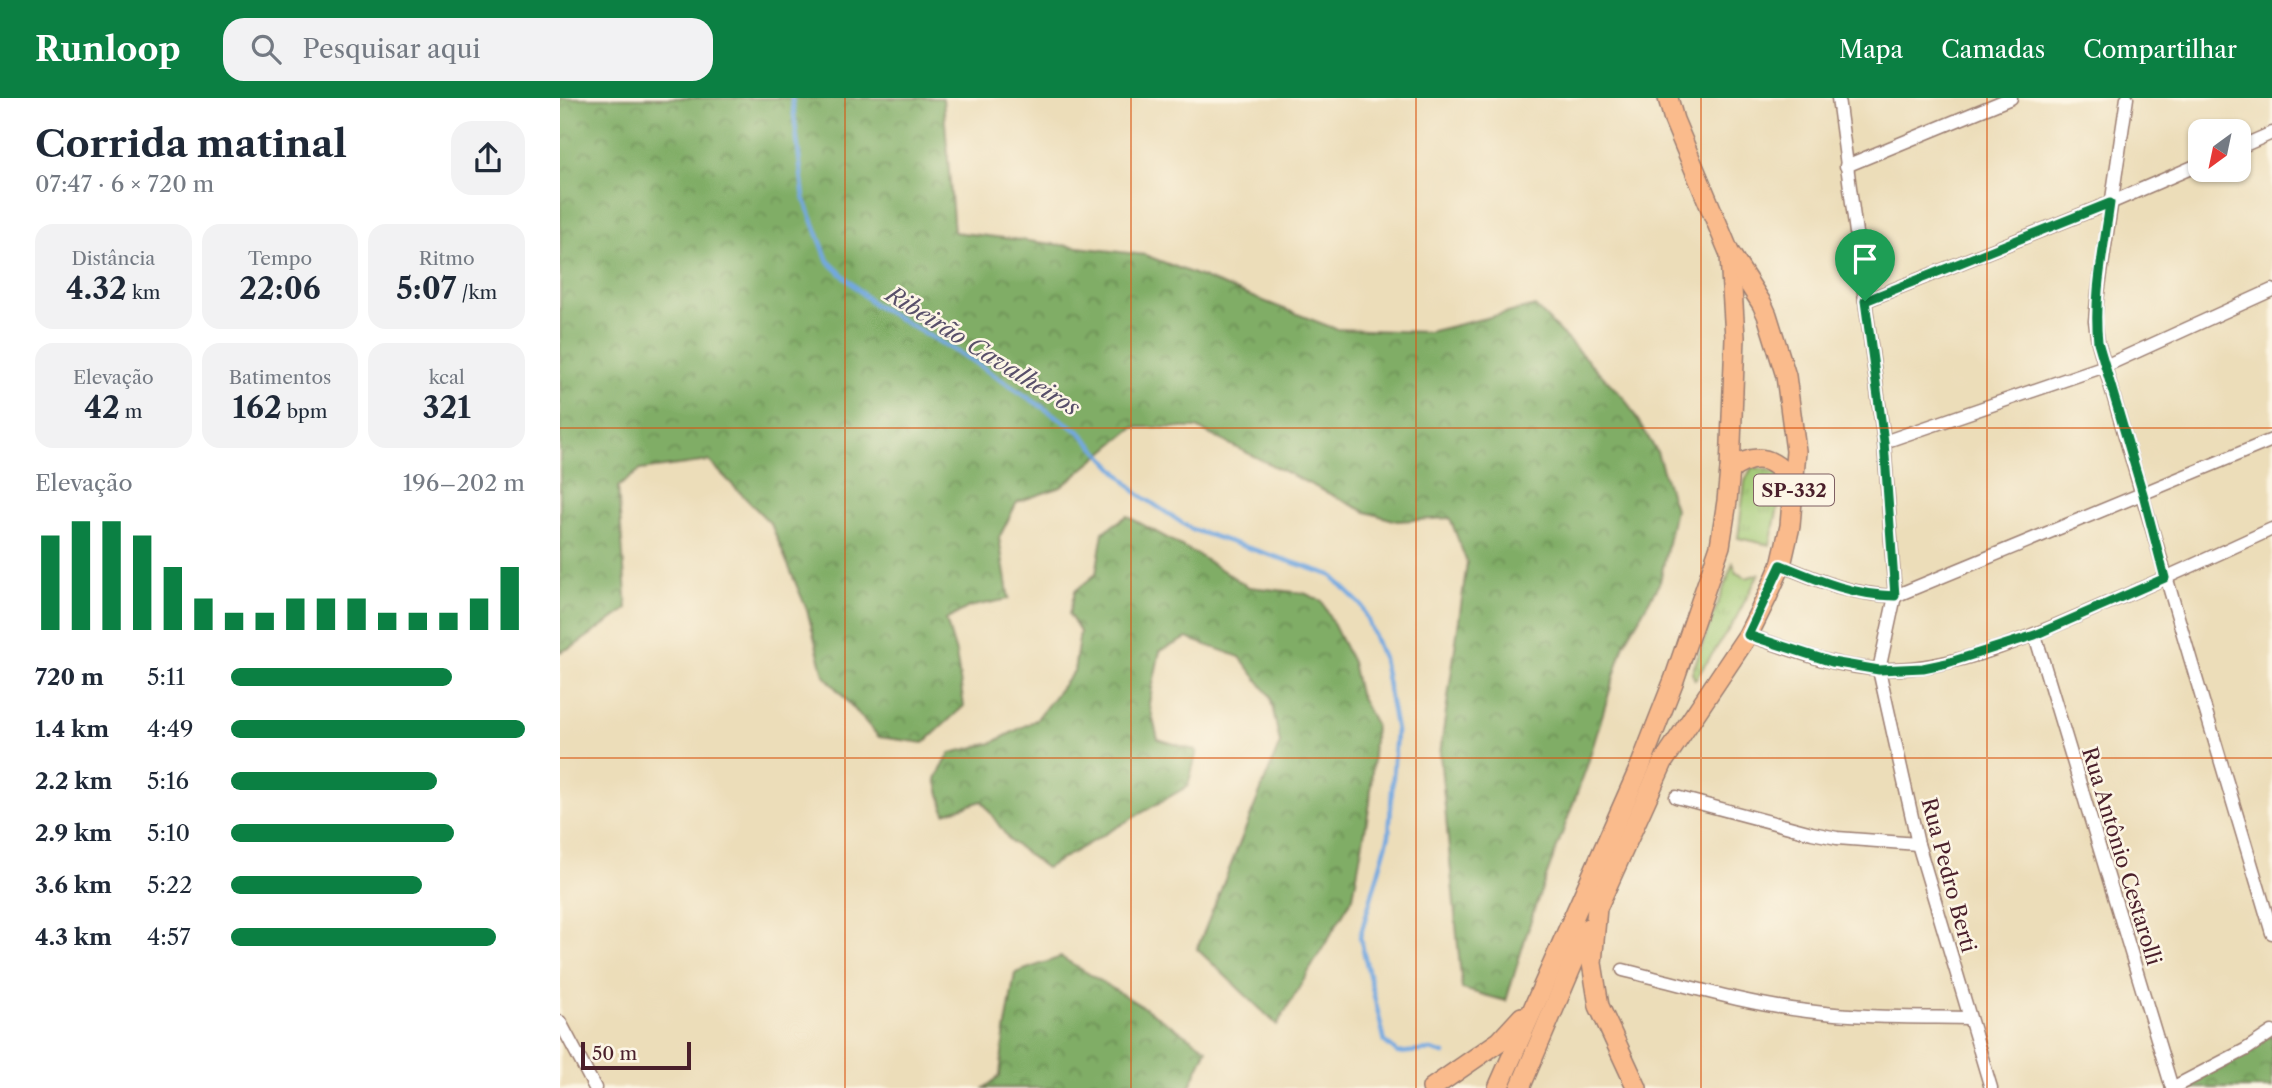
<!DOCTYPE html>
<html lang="pt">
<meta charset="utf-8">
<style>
body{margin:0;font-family:"Libre Caslon Text",serif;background:#f2f2f3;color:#1f2937;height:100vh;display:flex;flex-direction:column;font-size:26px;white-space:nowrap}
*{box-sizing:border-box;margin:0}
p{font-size:23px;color:#747a83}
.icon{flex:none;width:38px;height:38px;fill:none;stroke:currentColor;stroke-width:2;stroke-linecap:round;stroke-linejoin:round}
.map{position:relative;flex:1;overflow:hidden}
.side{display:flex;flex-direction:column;background:#fff;width:560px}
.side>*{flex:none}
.needle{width:46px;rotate:213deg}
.tools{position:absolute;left:1628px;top:21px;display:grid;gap:14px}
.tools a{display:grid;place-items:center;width:63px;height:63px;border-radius:14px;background:#fff;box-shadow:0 2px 5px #0004;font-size:35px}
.scale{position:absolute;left:21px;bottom:18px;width:110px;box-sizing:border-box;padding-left:7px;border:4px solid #4a1f2b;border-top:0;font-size:19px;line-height:24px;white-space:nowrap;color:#4a1f2b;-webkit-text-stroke:5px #fcf5e5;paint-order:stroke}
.pin{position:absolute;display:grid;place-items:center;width:60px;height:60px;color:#fff;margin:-72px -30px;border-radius:50% 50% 50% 0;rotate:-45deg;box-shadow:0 0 7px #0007}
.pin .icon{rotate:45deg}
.round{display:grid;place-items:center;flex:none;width:74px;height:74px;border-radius:21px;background:#f2f2f3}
.head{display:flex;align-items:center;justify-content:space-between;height:119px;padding:0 35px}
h1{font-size:38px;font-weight:800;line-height:52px}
.stats{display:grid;grid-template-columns:repeat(3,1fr);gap:10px;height:119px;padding:7px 35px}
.stats div{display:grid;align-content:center;border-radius:18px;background:#f2f2f3;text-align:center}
.stats b{font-size:30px;font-weight:800}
.stats small{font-size:19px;font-weight:400}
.stats p{font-size:19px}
.chart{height:196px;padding:14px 35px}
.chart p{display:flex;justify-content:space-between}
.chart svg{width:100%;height:126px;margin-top:7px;stroke:#0b8043;stroke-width:6}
ul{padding:0 35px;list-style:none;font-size:23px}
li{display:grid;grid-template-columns:112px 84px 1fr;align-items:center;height:52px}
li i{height:18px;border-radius:9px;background:#0b8043}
header{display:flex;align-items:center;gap:42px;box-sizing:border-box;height:98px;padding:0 35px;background:#0b8043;color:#fff}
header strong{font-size:33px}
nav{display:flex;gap:38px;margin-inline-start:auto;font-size:24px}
.search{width:490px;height:63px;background:#f2f2f3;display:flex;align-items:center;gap:18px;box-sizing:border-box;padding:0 24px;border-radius:21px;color:#747a83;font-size:26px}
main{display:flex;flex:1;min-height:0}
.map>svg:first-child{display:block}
</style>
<header>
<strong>Runloop</strong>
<div class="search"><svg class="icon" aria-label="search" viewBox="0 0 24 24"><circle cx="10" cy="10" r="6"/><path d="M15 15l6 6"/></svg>Pesquisar aqui</div>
<nav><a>Mapa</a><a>Camadas</a><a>Compartilhar</a></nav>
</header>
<main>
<section class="side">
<div class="head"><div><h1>Corrida matinal</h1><p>07:47 · 6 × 720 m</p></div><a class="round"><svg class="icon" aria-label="share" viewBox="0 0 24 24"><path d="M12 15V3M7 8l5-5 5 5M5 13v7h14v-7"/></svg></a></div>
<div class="stats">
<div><p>Distância</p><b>4.32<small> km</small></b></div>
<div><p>Tempo</p><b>22:06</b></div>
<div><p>Ritmo</p><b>5:07<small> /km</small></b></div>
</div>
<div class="stats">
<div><p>Elevação</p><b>42<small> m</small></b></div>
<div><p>Batimentos</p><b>162<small> bpm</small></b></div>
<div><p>kcal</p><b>321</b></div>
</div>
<div class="chart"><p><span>Elevação</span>196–202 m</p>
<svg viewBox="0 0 160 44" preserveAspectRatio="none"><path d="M5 44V11M15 44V6M25 44V6M35 44V11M45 44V22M55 44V33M65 44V38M75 44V38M85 44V33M95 44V33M105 44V33M115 44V38M125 44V38M135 44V38M145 44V33M155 44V22"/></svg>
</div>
<ul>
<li><b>720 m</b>5:11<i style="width:75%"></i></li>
<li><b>1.4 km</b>4:49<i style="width:100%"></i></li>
<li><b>2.2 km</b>5:16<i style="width:70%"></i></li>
<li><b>2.9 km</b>5:10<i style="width:76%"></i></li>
<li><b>3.6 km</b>5:22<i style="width:65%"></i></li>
<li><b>4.3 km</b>4:57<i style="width:90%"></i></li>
</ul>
</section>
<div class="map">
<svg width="1712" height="990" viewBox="0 0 1712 990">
<defs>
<pattern id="grass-tufts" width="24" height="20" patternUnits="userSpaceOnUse" patternTransform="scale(1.75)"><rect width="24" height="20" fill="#a1c974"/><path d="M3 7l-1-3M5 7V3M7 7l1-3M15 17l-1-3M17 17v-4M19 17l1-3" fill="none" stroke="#8cac65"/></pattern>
<pattern id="forest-crowns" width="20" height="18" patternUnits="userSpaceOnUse" patternTransform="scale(1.75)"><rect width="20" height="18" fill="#80ad66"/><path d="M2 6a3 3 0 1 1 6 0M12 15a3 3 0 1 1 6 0" fill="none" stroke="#6b8c54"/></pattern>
</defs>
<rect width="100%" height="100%" fill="#fcf5e5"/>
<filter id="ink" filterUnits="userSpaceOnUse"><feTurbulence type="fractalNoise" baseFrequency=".0143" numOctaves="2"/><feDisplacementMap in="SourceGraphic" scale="14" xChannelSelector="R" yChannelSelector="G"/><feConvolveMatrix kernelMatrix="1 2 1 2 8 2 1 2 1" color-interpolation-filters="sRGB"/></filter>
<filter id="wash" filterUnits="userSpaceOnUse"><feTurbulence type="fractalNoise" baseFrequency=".00686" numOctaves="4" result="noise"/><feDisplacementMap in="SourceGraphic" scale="28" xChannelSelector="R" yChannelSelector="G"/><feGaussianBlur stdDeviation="1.57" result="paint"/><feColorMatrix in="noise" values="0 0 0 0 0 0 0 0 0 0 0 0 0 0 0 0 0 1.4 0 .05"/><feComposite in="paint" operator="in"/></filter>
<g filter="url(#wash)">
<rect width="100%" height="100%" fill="#ecddb9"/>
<!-- grass -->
<g fill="url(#grass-tufts)" stroke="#767450" stroke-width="2">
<path d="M1192,369l26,5 2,25 -10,48 -32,-7 7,-57z"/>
<path d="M1173,465l3,9 10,6 13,-4 -24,46 -40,60 -3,-7z"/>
</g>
<!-- forest -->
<g fill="url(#forest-crowns)" stroke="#656648" stroke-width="2">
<path d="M0,0h383l11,134 191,23 191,74 92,3 107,-26 90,93 32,53 18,57 -15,73 -36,62 -37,122 -53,144 -28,91 -44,-12 -22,-235 27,-191 -17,-45 -53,3 -31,-9 -169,-84 -63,-1 -73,60 -44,15 -18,36 10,61 -40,8 -23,13 10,33 8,53 -40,37 -45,-6 -55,-62 -17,-65 -36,-86 -62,-63 -69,9 -22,17 9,122 -53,37 -14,6z"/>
<path d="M567,418l71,39 51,32 55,6 18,8 30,61 7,32 16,30 -5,79 -17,94 -76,128 -80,-76 83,-206 -10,-47 -30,-39 -53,-19 -27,13 -11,52 9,36 39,12 -9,35 -142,82 -36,-27 -28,-40 -37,12 -9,-34 14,-26 42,-10 44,-23 38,-49 6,-39 -11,-18 6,-23 21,-17 7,-42z"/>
<path d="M501,859l87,53 59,39 -18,39h-205l16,-12 3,-33 12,-70z"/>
<path d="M1712,937v53h-95z"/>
</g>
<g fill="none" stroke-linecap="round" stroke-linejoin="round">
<!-- stream -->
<path stroke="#72a8e0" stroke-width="4.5" d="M232,0l12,100 24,63 45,43 98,56 109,72 57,61 54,36 140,46 31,31 21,53 13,72 -7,104 -29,102 25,105 13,11 33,-3 13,4"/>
</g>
</g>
<g filter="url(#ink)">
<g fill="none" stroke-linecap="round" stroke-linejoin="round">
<!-- minor casing -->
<g stroke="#9b7e72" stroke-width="15">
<g id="minor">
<path d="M1278,0l46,344 11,154 -16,74 39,174 73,244"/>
<path d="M1567,0l-30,202 -2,21 3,21c56,197 115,394 174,591"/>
<path d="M1678,50l34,-15"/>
<path d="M1286,68l165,-68"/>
<path d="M1305,203l245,-98 90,-39"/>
<path d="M1324,344l221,-76 167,-76"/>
<path d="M1221,467c39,16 71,30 114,31l377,-156"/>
<path d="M1188,537c42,14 87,33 133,34 73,3 156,-35 222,-64 57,-24 113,-50 169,-76"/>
<path d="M1475,537l137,453"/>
<path d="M1116,699l136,36 25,5 81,6"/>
<path d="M1063,872c61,15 122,34 184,41 54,7 108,6 162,7"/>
<path d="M0,924l35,66"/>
<path d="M1612,990l73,-38 27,-18"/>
</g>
</g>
<!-- primary casing -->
<g stroke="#9b7e72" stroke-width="22">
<g id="primary">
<path d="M1170,372c29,-21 44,-10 65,13"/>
<path d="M872,990l68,-47 22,-24"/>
<path d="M938,990l142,-321 34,-87 46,-134 7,-45 3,-31 5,-133 -5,-81"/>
<path d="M960,990l68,-160"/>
<path d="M1077,990l-38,-82 -7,-43 5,-55 66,-146 85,-127 19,-38 14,-32 9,-39 6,-75 -10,-75 -19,-61 -5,-11 -33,-52 -55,-132 -6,-22"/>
</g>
</g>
<!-- minor -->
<use href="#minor" stroke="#fff" stroke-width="12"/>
<!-- primary -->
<use href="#primary" stroke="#fabb8c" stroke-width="19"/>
</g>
</g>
<g fill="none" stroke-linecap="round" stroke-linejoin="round" filter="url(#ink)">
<!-- route casing -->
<g stroke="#fff" stroke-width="14">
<path id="route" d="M1550,105c-6,46 -17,93 -12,139l45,152 22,84 -130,57 -88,28 -24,5 -44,2 -47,-8 -84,-27 33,-70c39,16 71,30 114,31l-11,-154 -19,-141z"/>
</g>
<!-- route -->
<use href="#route" stroke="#0b8043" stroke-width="9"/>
</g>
<!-- grid -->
<path fill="none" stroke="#d8530f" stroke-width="2" stroke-opacity="0.55" d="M285,0v990M571,0v990M856,0v990M1141,0v990M1427,0v990M0,330h1712M0,660h1712"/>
<g text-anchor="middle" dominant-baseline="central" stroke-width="5" stroke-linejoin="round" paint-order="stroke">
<!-- shield labels -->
<rect fill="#fcf5e5" stroke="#7f5f63" stroke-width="2" x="1194" y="376.5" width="80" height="31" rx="5"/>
<g font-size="19" font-weight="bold" fill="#4a1f2b">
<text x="1234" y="392">SP-332</text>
</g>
<!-- street labels -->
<g font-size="21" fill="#4a1f2b" stroke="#fcf5e5">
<text transform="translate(1562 758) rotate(73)">Rua Antônio Cestarolli</text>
<text transform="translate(1389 777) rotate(75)">Rua Pedro Berti</text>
</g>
<!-- water labels -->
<g font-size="23" font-style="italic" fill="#584f6a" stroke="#fcf5e5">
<text transform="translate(423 253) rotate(32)">Ribeirão Cavalheiros</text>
</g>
</g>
</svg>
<div class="tools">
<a><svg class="needle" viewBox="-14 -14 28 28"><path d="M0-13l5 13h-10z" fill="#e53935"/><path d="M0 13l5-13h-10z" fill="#747a83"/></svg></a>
</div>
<div class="scale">50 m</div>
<div class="pin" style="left:1305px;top:203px;background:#1e9e55"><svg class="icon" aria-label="arrive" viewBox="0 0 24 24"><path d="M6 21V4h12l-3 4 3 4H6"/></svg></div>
</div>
</main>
